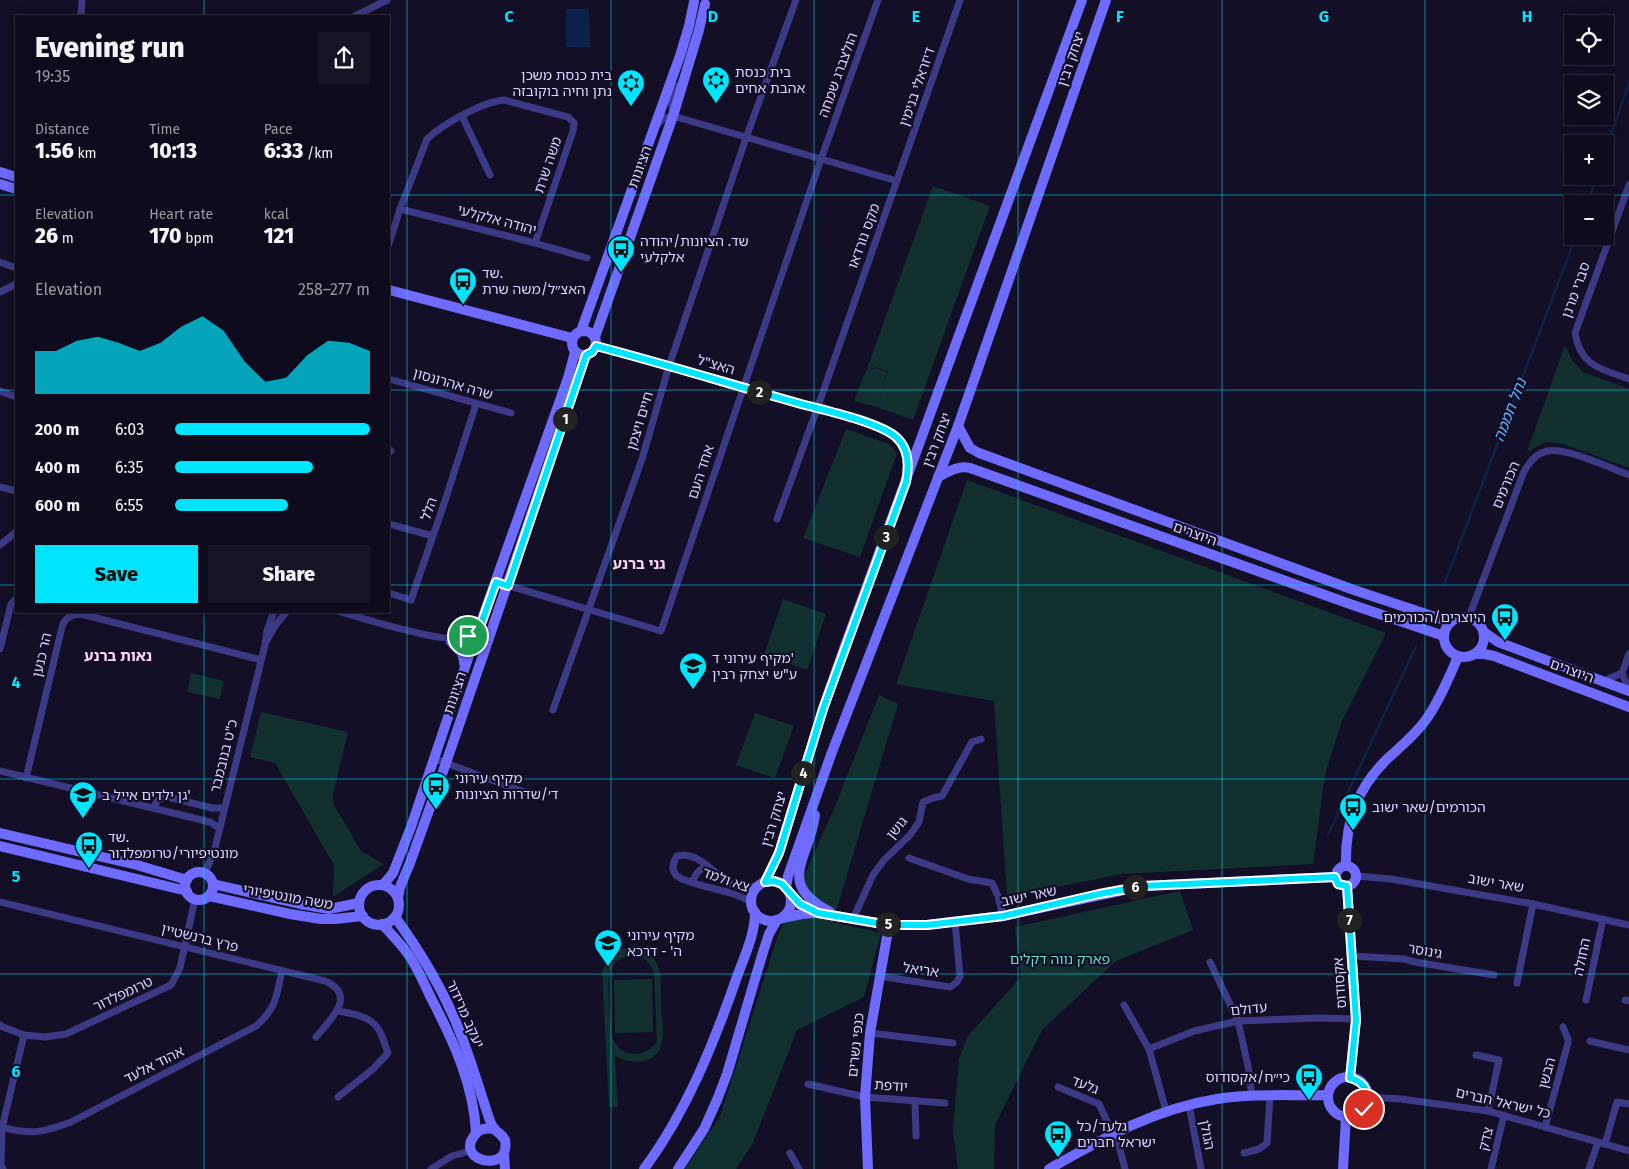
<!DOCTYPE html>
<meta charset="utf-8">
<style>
body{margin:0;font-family:"Fira Sans","Noto Sans Hebrew",sans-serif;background:#171425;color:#f1f3f6;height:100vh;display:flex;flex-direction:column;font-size:19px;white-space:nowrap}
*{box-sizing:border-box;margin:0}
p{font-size:16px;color:#9b9ba3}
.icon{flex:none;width:28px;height:28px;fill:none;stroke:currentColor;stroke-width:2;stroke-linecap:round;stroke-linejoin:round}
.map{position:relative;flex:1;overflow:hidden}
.details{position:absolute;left:15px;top:15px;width:375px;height:598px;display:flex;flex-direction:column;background:#0e0b1c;border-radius:0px;box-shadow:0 2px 12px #0003,0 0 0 1px #2e2b3b}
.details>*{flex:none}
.controls{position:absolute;left:1564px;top:15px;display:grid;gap:10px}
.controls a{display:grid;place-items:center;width:50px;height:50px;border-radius:0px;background:#0e0b1c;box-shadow:0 2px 12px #0003,0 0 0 1px #2e2b3b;font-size:25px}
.pin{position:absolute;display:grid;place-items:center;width:42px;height:42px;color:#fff;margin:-21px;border:2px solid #fff;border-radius:50%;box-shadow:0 1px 5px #0007}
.km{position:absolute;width:25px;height:25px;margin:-12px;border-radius:50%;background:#222;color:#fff;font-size:14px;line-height:25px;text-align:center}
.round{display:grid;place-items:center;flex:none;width:52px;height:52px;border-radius:0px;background:#171425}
.summary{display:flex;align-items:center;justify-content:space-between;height:85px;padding:0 20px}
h1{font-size:28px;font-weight:800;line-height:38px}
.metrics{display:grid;grid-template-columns:repeat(3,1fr);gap:8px;height:85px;padding:5px 20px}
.metrics div{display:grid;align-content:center}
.metrics b{font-size:21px;font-weight:800}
.metrics small{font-size:14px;font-weight:400}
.metrics p{font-size:14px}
.chart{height:140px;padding:10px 20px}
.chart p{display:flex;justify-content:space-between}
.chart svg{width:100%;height:90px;margin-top:5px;fill:#00e5ff;opacity:.7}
.button{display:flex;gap:10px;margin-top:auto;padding:10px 20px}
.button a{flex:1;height:58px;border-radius:0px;background:#00e5ff;color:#111;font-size:20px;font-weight:800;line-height:58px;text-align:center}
.button a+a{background:#171425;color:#f1f3f6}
ul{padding:0 20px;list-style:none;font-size:16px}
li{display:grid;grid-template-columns:80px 60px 1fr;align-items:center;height:38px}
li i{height:12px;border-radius:6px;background:#00e5ff}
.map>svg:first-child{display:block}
</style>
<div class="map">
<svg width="1629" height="1169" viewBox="0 0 1629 1169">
<rect width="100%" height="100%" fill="#130f26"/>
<!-- green -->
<g fill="#12302f" fill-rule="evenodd">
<path d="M933,186l57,20 -77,214 -36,-13 11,-36 -13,-4 -8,5 8,-4 12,4 -10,35 -23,-6 10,-26 1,-1z"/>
<path d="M1565,345l7,15 11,12 46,17v79l-66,-24 -17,-2 -19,10z"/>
<path d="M846,429l43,15 8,9 -37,104 -57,-19z"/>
<path d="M967,480l419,153 -44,88 -17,53 -12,90 -192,10 -114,23 -13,-196 -98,-17z"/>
<path d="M783,599l43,15 -19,56 -43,-15z"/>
<path d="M191,673l33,8 -4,18 -33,-7z"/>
<path d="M879,695l19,9 -65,218 48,11 -17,64 -67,33 -44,113 -17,26h-51l35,-53 59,-184 57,-128z"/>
<path d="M261,712l87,20 -15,62v9l28,48 23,13 -51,33 1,-32 -59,-102 -25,-6z"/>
<path d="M755,713l39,13 -19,52 -39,-13z"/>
<path d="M1180,891l13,39 -77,31 -74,69 -47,95 -1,44h-36l-5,-39 6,-71 8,-22 54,-60 -6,-50z"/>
<path d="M635,945c14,5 21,13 25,27 1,16 1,31 2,47 1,7 2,16 0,23 -5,24 -30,23 -47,14l3,51h-9l-7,-135c5,-16 17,-23 33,-27zM632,955c12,0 18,8 22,18l3,69c-13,17 -35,16 -45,-4 -1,-13 -7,-62 0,-71 4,-7 13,-10 20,-12z"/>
<path d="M652,979l1,53 -38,1 -1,-53z"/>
</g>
<!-- water -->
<path fill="#0c2248" d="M566,9h23l1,38h-24z"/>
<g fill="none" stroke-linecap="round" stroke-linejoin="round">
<!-- stream -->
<g stroke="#0c2248" stroke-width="2.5">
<path d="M1605,152l24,-69"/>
<path d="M1587,204l10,-28"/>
<path d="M1444,585l132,-349"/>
<path d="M1328,835l88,-189"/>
</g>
<!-- street -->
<g stroke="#3d3a85" stroke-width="7">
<path d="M81,16l1,-16"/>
<path d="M355,16l32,-16"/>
<path d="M462,116l28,59"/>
<path d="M673,116l-2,-16 3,-15"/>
<path d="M657,125l7,-7 9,-2 224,65"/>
<path d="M1629,185l-54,148c5,33 26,36 54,46"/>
<path d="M400,209l135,34 52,15"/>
<path d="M389,244l11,-35 27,-70c16,-15 55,-37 77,-39l64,17 6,6 -1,8 -38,112"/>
<path d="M0,262l16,6"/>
<path d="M0,292l16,-8"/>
<path d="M596,346l273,78c24,10 38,16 39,45"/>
<path d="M389,379l122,34"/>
<path d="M0,391l16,6"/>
<path d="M389,452l2,-1"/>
<path d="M0,487l16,4"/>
<path d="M777,519l40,-110 143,-409"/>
<path d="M389,524l44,12"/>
<path d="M0,545l16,-13"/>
<path d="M503,584l158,47 160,-472 57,-159"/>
<path d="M389,593l22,7 33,-96 32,-100"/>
<path d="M338,611c23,7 106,33 126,27 5,-2 10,-6 14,-9"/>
<path d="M1469,617l54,-143c5,-11 12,-20 24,-23 19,-4 63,17 82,24"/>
<path d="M267,640l8,-14 12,-15"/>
<path d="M452,642c16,5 27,-1 39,-12"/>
<path d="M0,649l11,-45 5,-5"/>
<path d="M1622,673l7,17"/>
<path d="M1604,681l18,-8 7,-19"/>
<path d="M553,710l89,-251 27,-93 77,-228 50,-138"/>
<path d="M435,759l100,37"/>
<path d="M0,771l210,51 9,6"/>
<path d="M26,778l36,-151c3,-10 9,-12 19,-13l180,46"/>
<path d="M153,808l5,-8 10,-3 44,11h12"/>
<path d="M909,858l59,21 24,4 6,13 5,20"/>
<path d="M205,873l9,-21 51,-207 2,-14 7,-20"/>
<path d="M1356,876l35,3 142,25 96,21"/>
<path d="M692,882l5,-9 9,-8"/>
<path d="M0,902l325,79c33,14 5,39 -9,56"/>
<path d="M752,903c-7,-5 -15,-8 -22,-10 -12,-4 -46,-10 -54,-18 -5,-6 -3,-13 1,-19 22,-6 38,20 56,29 8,3 16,2 24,2"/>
<path d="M853,919l20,-44 11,-15 26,-25 9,-13 4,-20 10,-4 9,-2 30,-54 9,-3"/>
<path d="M1352,956l52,3 11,3 79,13"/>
<path d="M1210,962l28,59 10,45 4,30"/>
<path d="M879,976l71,11 7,-5 3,-6 -5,-54"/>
<path d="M1517,983l16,-79"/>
<path d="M1586,1000l17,-81"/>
<path d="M1625,1000l4,1"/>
<path d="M1124,1005l25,44 17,62"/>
<path d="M337,1011c14,2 34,5 42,19 4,7 6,16 9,23l-15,16 -35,28"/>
<path d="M0,1025l3,2 21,8 21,2 21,-3 105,-49 9,-17 15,-69"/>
<path d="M870,1033l83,10"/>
<path d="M1590,1041l39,9"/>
<path d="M1149,1049l45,-18 44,-10 79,-3 39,1"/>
<path d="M1476,1055l23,5 -11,51"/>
<path d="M808,1084l57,13 80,6"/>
<path d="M1058,1087l41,17 14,30 5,8 7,27"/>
<path d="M1368,1097l33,2 87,12 141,40"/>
<path d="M915,1101l1,35"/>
<path d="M1189,1105l12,64"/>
<path d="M0,1127c31,8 42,6 71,-5l185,-96c21,-18 20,-30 26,-55"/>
<path d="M1545,1127l23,-84v-4l-5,-12"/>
<path d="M1605,1144l12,-42 12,2"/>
<path d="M790,1153l9,16"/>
<path d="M1244,1153l15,-4 8,-6 3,-47"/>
<path d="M3,1169l-2,-4 1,-37 22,-93"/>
<path d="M431,1169l21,-13 18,-5"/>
<path d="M1491,1169l13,-54"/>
<path d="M1589,1169l9,-27"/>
</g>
<!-- secondary -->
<g stroke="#6f6bff" stroke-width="10">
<path d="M0,172l16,5"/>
<path d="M0,184l16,5"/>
<path d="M389,290l183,48"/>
<circle cx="584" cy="343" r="12"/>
<path d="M581,331l99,-275 9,-30 5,-24"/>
<path d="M595,337l78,-221 26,-86 6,-26"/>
<path d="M958,426l12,22 9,5 375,137 96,32"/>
<path d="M938,477c10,-5 20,-12 32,-9l380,136 94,32"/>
<circle cx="1464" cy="637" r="20"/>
<path d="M1484,632l14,10 131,49"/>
<path d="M451,642l11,11 3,13"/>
<path d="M1476,654h8l10,2 135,51"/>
<path d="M815,815c-6,46 -40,67 15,97"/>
<path d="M0,833l137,32 50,15"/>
<path d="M0,846l187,45"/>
<circle cx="1346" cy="876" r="10"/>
<path d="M1346,866c-1,-44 10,-76 41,-107 13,-12 27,-23 38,-38 14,-19 23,-42 33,-64"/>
<circle cx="199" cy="886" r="14"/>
<circle cx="771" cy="901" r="20"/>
<path d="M765,882l14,-29 44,-144 22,-63 237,-646"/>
<path d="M213,884l87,20 29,5 30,-6"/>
<path d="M383,885l10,-12 18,-46 54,-160 103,-289 7,-26"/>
<circle cx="379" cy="905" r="20"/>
<path d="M786,887l2,-11 44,-124 126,-326 148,-426"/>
<path d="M1347,887l9,132 -6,59"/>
<path d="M790,894l10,10 18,9 71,12h38l76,-9 140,-30 192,-9"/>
<path d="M209,896l81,18 31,5h14l28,-3"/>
<path d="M398,898l2,-11 10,-24 36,-100 140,-408"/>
<path d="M395,917c25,34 47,71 63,110 12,30 21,61 31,91 1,3 3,8 5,11 4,4 8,5 11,11 1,5 1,10 -2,15 -12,14 -44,1 -29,-19 5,-8 12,-8 21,-7"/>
<path d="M782,918l20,-4 12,-1"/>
<path d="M382,924c9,10 18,19 26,30 9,13 16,29 23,44 22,42 43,87 45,135"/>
<circle cx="1348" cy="1097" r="20"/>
<path d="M504,1153l1,16"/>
<path d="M644,1169c43,-58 70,-126 94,-195 7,-19 17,-40 17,-62"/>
<path d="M678,1169l26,-40 13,-29 10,-26 36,-122 6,-18 8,-14"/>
<path d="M868,1169l-3,-72 5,-64 19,-108"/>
<path d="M1049,1169c55,-31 105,-60 168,-70 36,-6 75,-3 111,-4"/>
<path d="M1343,1169l3,-52"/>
</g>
</g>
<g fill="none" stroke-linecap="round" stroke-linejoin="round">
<!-- route casing -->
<g stroke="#fff" stroke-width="10">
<path id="route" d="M468,636l12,-9 16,-45 12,4 78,-231 6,-3 4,-6c69,18 137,39 205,58 23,6 81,19 96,34 12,11 12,29 9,44l-83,227 -44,144 -14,29 9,-1 8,3 18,20 18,9 71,12h38l76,-9 96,-22 44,-8 192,-9 3,7 9,2 9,134 -6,58c16,4 21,17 14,31"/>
</g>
<!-- route -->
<use href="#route" stroke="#00e5ff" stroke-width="6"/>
</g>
<!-- grid -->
<path fill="none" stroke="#00e5ff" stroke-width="1" stroke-opacity="0.55" d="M204,0v16M407,0v1169M611,0v1169M814,0v1169M1018,0v1169M1222,0v1169M1425,0v1169M0,195h16M389,195h1240M0,390h16M389,390h1240M0,585h16M389,585h1240M204,611v558M0,779h1629M0,974h1629"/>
<!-- icons -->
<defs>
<g id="synagogue-pin" transform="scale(1.4375)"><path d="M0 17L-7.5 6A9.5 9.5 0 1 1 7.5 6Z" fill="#00e5ff" stroke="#130f26"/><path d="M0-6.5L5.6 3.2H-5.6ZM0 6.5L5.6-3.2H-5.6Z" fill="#111"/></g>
<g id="bus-pin" transform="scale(1.4375)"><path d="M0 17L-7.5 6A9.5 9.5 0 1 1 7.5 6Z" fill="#00e5ff" stroke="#130f26"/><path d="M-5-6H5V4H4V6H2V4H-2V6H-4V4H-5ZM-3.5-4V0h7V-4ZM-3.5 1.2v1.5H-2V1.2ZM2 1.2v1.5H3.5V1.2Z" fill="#111"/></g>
<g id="school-pin" transform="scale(1.4375)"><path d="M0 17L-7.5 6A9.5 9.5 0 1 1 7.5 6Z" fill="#00e5ff" stroke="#130f26"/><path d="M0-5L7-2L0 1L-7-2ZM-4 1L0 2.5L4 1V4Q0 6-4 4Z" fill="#111"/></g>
</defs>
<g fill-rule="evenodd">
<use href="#synagogue-pin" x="716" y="80"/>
<use href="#synagogue-pin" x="631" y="83"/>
<use href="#bus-pin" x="621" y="249"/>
<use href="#bus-pin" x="463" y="281"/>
<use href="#bus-pin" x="1505" y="617"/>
<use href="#school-pin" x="693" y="666"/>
<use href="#bus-pin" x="436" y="786"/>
<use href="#school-pin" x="83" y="795"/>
<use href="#bus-pin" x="1353" y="807"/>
<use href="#bus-pin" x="89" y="845"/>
<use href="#school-pin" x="608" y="943"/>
<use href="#bus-pin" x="1309" y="1077"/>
<use href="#bus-pin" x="1058" y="1134"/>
</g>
<g text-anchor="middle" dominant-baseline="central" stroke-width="4.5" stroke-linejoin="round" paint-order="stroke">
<!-- street labels -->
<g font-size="14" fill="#d9d4ff" stroke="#130f26">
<text transform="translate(1071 59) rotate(-71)">יצחק רבין</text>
<text transform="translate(838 75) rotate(-70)">הולצברג שמחה</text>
<text transform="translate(917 87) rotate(-71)">דיזראלי בנימין</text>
<text transform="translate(548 165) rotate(-71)">משה שרת</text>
<text transform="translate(640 167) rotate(-70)">הציונות</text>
<text transform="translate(497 220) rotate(15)">יהודה אלקלעי</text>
<text transform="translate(864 236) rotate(-70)">מקס נורדאו</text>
<text transform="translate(1576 290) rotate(-70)">סברי מרנן</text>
<text transform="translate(716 365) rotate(16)">האצ"ל</text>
<text transform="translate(453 384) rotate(16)">שרה אהרונסון</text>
<text transform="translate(640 421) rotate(-73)">חיים ויצמן</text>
<text transform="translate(937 440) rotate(-69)">יצחק רבין</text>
<text transform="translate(701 472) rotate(-72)">אחד העם</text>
<text transform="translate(1506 485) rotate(-67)">הכורמים</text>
<text transform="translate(429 509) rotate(-71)">הלל</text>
<text transform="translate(1195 534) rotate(20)">היוצרים</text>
<text transform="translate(42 655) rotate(-77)">הר כנען</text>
<text transform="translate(1572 671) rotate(20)">היוצרים</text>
<text transform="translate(455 693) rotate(-71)">הציונות</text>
<text transform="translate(224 756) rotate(-76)">כ"ט בנובמבר</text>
<text transform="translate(774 819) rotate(-73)">יצחק רבין</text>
<text transform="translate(897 828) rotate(-51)">גושן</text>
<text transform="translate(726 880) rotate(19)">צא ולמד</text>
<text transform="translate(1496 883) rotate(10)">שאר ישוב</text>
<text transform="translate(1029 896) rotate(-12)">שאר ישוב</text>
<text transform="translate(288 897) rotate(10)">משה מונטיפיורי</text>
<text transform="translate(200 938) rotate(14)">פרץ ברנשטיין</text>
<text transform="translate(1425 951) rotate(10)">גינוסר</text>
<text transform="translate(1582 957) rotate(-78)">החולה</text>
<text transform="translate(921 970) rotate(8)">אריאל</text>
<text transform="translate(1340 983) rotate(-94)">אקסודוס</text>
<text transform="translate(123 994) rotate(-25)">טרומפלדור</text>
<text transform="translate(1249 1009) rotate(-6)">עדולם</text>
<text transform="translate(465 1014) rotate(66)">יעקב מרידור</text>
<text transform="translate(856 1045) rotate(-84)">כנפי נשרים</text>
<text transform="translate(154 1065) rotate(-27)">אהוד אלעד</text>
<text transform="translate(1547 1073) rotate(-75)">הבשן</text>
<text transform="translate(1085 1085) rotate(22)">גלעד</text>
<text transform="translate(891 1086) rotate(4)">יודפת</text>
<text transform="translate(1503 1103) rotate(13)">כל ישראל חברים</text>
<text transform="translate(1207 1135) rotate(79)">הגולן</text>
<text transform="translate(1486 1139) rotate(-76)">צדק</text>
</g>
<!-- poi labels -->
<g font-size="14" fill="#d9d4ff" stroke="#130f26" text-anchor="start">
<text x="735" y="72">בית כנסת<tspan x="735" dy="16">אהבת אחים</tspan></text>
<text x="612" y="75" text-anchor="end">בית כנסת משכן<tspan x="612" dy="16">נתן וחיה בוקובזה</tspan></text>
<text x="640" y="241">שד. הציונות/יהודה<tspan x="640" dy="16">אלקלעי</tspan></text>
<text x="482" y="273">שד.<tspan x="482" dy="16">האצ״ל/משה שרת</tspan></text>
<text x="1486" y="617" text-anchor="end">היוצרים/הכורמים</text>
<text x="712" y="658">מקיף עירוני ד'<tspan x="712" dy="16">ע"ש יצחק רבין</tspan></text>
<text x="455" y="778">מקיף עירוני<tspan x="455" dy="16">ד׳/שדרות הציונות</tspan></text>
<text x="102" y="795">גן ילדים אייל ב'</text>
<text x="1372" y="807">הכורמים/שאר ישוב</text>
<text x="108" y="837">שד.<tspan x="108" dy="16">מונטיפיורי/טרומפלדור</tspan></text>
<text x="627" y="935">מקיף עירוני<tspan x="627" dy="16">ה' - דרכא</tspan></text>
<text x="1290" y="1077" text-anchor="end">כי״ח/אקסודוס</text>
<text x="1077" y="1126">גלעד/כל<tspan x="1077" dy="16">ישראל חברים</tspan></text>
</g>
<!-- park labels -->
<g font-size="14" fill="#5fe0c0" stroke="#130f26">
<text x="1060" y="959">פארק נווה דקלים</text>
</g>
<!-- water labels -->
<g font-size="15" font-style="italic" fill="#62b6ff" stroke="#130f26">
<text transform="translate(1510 410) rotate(-69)">נחל חממה</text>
</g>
<!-- neighbourhood labels -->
<g font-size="15" font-weight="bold" fill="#ffd6f0" stroke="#130f26">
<text x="639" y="564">גני ברנע</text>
<text x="118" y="656">נאות ברנע</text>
</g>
</g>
<g font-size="16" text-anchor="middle" font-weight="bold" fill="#00e5ff" stroke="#130f26" stroke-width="4.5" stroke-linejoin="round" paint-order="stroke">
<text x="509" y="22">C</text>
<text x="713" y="22">D</text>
<text x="916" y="22">E</text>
<text x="1120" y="22">F</text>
<text x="1324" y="22">G</text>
<text x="1527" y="22">H</text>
<text x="16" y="688">4</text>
<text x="16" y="882">5</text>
<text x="16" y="1077">6</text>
</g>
</svg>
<div class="controls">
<a><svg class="icon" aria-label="locate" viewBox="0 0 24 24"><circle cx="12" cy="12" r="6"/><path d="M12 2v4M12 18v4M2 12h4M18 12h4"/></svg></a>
<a><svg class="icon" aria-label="layers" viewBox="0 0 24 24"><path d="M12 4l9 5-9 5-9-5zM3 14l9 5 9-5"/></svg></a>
<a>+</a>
<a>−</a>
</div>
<div class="pin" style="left:468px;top:636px;background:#1e9e55"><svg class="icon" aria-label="arrive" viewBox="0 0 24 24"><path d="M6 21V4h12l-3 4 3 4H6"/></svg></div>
<div class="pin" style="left:1364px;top:1109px;background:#d93025"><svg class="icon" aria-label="check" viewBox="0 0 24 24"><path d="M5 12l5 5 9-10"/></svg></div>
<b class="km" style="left:565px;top:419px">1</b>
<b class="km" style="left:759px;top:392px">2</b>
<b class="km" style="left:886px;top:537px">3</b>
<b class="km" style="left:803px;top:773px">4</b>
<b class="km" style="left:888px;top:924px">5</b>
<b class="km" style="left:1135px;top:887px">6</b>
<b class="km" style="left:1349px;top:920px">7</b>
<section class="details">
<div class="summary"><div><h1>Evening run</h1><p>19:35</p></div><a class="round"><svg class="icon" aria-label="share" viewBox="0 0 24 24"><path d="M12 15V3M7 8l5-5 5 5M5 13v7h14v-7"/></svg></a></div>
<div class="metrics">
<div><p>Distance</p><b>1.56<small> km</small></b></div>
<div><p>Time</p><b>10:13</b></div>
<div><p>Pace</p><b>6:33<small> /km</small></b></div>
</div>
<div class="metrics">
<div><p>Elevation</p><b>26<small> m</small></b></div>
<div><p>Heart rate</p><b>170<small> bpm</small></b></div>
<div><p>kcal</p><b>121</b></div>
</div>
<div class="chart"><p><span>Elevation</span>258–277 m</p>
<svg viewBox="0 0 160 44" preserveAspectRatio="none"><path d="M0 44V23L10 23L20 18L30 16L40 19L50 23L60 19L70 11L80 6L90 13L100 28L110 38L120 36L130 25L140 18L150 19L160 23V44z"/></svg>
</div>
<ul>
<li><b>200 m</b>6:03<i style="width:100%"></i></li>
<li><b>400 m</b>6:35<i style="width:71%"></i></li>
<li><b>600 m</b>6:55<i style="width:58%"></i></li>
</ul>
<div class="button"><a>Save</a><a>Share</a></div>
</section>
</div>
